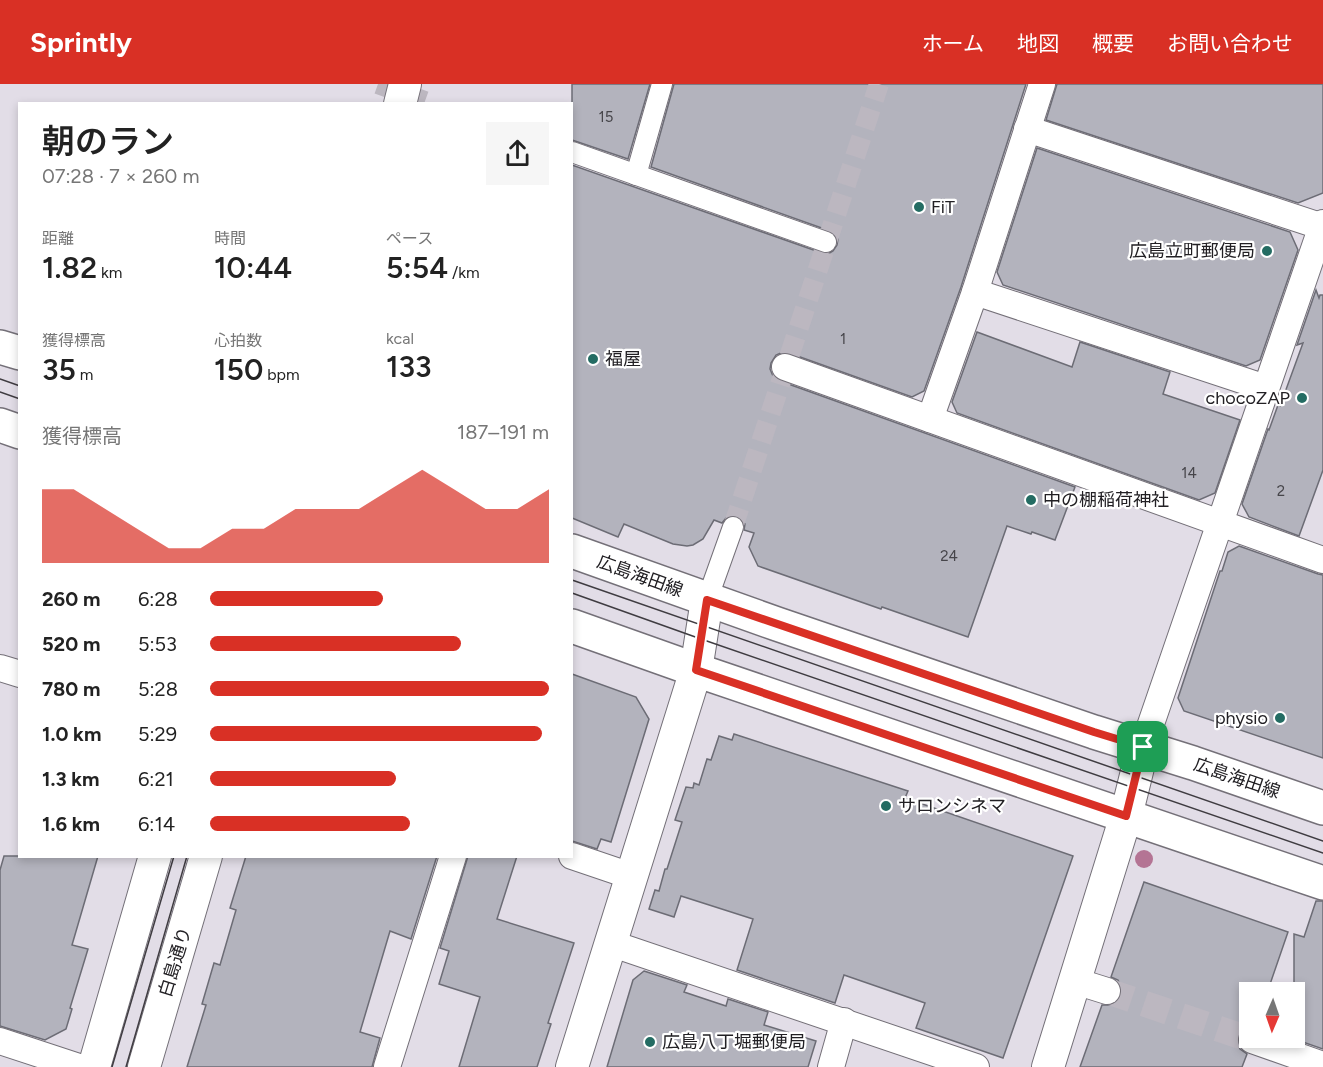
<!DOCTYPE html>
<html lang="ja">
<meta charset="utf-8">
<style>
body{margin:0;font-family:Figtree,"Noto Sans JP",sans-serif;background:#f6f6f6;color:#222;height:100vh;display:flex;flex-direction:column;font-size:22px;white-space:nowrap}
*{box-sizing:border-box;margin:0}
p{font-size:20px;color:#767676}
.icon{flex:none;width:33px;height:33px;fill:none;stroke:currentColor;stroke-width:2;stroke-linecap:round;stroke-linejoin:round}
.map{position:relative;flex:1;overflow:hidden}
.sheet{position:absolute;left:18px;top:18px;width:555px;height:756px;display:flex;flex-direction:column;background:#fff;border-radius:0px;box-shadow:0 3px 9px #0003}
.sheet>*{flex:none}
.needle{width:39px;rotate:182deg}
.controls{position:absolute;left:1239px;top:898px;display:grid;gap:12px}
.controls a{display:grid;place-items:center;width:66px;height:66px;border-radius:0px;background:#fff;box-shadow:0 3px 9px #0003;font-size:30px}
.pin{position:absolute;display:grid;place-items:center;width:51px;height:51px;color:#fff;margin:-26px;border-radius:12px;box-shadow:0 3px 9px #0006}
.round{display:grid;place-items:center;flex:none;width:63px;height:63px;border-radius:0px;background:#f6f6f6}
.headline{display:flex;align-items:center;justify-content:space-between;height:102px;padding:0 24px}
h1{font-size:33px;font-weight:600;line-height:45px}
.figures{display:grid;grid-template-columns:repeat(3,1fr);gap:9px;height:102px;padding:6px 24px}
.figures div{display:grid;align-content:center}
.figures b{font-size:30px;font-weight:600}
.figures small{font-size:16px;font-weight:400}
.figures p{font-size:16px}
.chart{height:168px;padding:12px 24px}
.chart p{display:flex;justify-content:space-between}
.chart svg{width:100%;height:108px;margin-top:6px;fill:#d93025;opacity:.7}
ul{padding:0 24px;list-style:none;font-size:20px}
li{display:grid;grid-template-columns:96px 72px 1fr;align-items:center;height:45px}
li i{height:15px;border-radius:8px;background:#d93025}
header{display:flex;align-items:center;gap:36px;box-sizing:border-box;height:84px;padding:0 30px;background:#d93025;color:#fff}
header strong{font-size:28px}
nav{display:flex;gap:33px;margin-inline-start:auto;font-size:21px}
.map>svg:first-child{display:block}
</style>
<header>
<strong>Sprintly</strong>
<nav><a>ホーム</a><a>地図</a><a>概要</a><a>お問い合わせ</a></nav>
</header>
<div class="map">
<svg width="1323" height="983" viewBox="0 0 1323 983">
<rect width="100%" height="100%" fill="#e2dde7"/>
<!-- building -->
<g fill="#b3b3bd" stroke="#6c6c75" stroke-width="1.5">
<path d="M572,0h78l-22,75 -56,-19z"/>
<path d="M674,0h352l-65,203 -37,104 -12,6 -123,-44 -6,-1 -7,3 -5,8 -1,6 3,7 7,5 295,106 -20,53 -23,-8 -1,2 -24,-8 -39,111 -86,-30 -1,2 -123,-43 -9,-19 5,-14 -10,-3 1,-6 -3,-4 -6,-4 -6,-1 -4,3 -4,5 -8,-3 -11,19 -10,6 -6,1 -14,-2 -49,-20 -6,13 -46,-19v-353l250,88 6,1 5,-3 4,-6 1,-6 -3,-4 -5,-4 -179,-64z"/>
<path d="M1057,0h266v109l-25,10 -252,-83z"/>
<path d="M1037,64l253,84 8,18 -38,110 -14,6 -243,-81 -6,-13z"/>
<path d="M1316,206l3,8 1,-3h3v175l-24,66 -50,-19 -7,-13 26,-75 1,1 9,-25 2,1 23,-63 -6,2z"/>
<path d="M977,248l95,35 8,-25 90,30 -7,22 77,26 -25,73 -16,7 -242,-87 -5,-11z"/>
<path d="M1239,462l79,28 5,1v183l-139,-47 -6,-13 42,-127h2l6,-19z"/>
<path d="M572,590l64,23 13,22 -38,123 -10,-3 -4,10 -25,-8z"/>
<path d="M734,650l174,57 -3,7 168,58 -70,202 -87,-30 9,-25 -81,-28 -9,28 -98,-33 16,-51 -72,-23 -7,21 -25,-8 6,-19 4,1 6,-22h2l15,-47 -7,-2 11,-33 7,1 1,-5 5,2 8,-26 4,1 8,-24 13,4z"/>
<path d="M4,772h94l-26,89 16,4 -18,59 2,1 -6,20 -21,11 -45,-14v-156z"/>
<path d="M246,772h191l-26,83 -21,-8 -30,101 20,6 -8,29h-185l19,-62 -4,-1 12,-41 6,2 16,-55 -6,-2z"/>
<path d="M468,772h49l-20,63 77,24 -26,80 3,1 -14,43h-78l21,-70 -41,-13 10,-33 -9,-3z"/>
<path d="M1144,798l144,50 -21,61h-17v32l-8,4 -4,7 -1,7 3,6 7,5 -5,13h-162l22,-62h9l7,-3 3,-6v-9l-3,-7 -7,-3z"/>
<path d="M1316,817h7v148l-29,-10v-105l10,3z"/>
<path d="M644,887l43,14 -3,7 42,14 2,-7 40,13 -4,13 52,16 -8,26h-201l26,-87z"/>
</g>
<g fill="none" stroke-linecap="round" stroke-linejoin="round">
<!-- pedestrian-tunnel -->
<g stroke="#bcb7c0" stroke-width="20" stroke-dasharray="20 10" stroke-linecap="butt">
<path d="M378,0l55,20"/>
<path d="M733,443l146,-443"/>
</g>
<!-- minor-tunnel -->
<path stroke="#bcb7c0" stroke-width="26" stroke-dasharray="26 13" stroke-linecap="butt" d="M1107,907l145,49"/>
<!-- pedestrian casing -->
<g stroke="#747078" stroke-width="22">
<g id="pedestrian">
<path d="M572,68l254,90"/>
<path d="M636,91l26,-91"/>
<path d="M707,516l26,-73"/>
</g>
</g>
<!-- minor casing -->
<g stroke="#747078" stroke-width="28">
<g id="minor">
<path d="M1027,45l296,98"/>
<path d="M975,208l291,96"/>
<path d="M785,283l538,193"/>
<path d="M930,335l45,-127 67,-208"/>
<path d="M0,584l20,6"/>
<path d="M1143,663l180,-524"/>
<path d="M572,772l59,20"/>
<path d="M610,859l366,124"/>
<path d="M1075,897l32,10"/>
<path d="M1252,956l71,25"/>
<path d="M0,957l79,26"/>
<path d="M387,983l66,-211"/>
<path d="M831,983l13,-46"/>
</g>
</g>
<!-- tertiary casing -->
<g stroke="#747078" stroke-width="34">
<g id="tertiary">
<path d="M400,20l5,-20"/>
<path d="M94,983l61,-211"/>
<path d="M144,983l62,-211"/>
<path d="M572,983l124,-397 11,-70"/>
<path d="M1048,983l78,-251 17,-69"/>
</g>
</g>
<!-- secondary casing -->
<g stroke="#747078" stroke-width="36">
<g id="secondary">
<path d="M0,263l20,6"/>
<path d="M0,341l20,7"/>
<path d="M572,467l205,73 317,108 99,31 130,45"/>
<path d="M572,542l124,44 627,213"/>
</g>
</g>
<!-- pedestrian -->
<use href="#pedestrian" stroke="#fff" stroke-width="20"/>
<!-- minor -->
<use href="#minor" stroke="#fff" stroke-width="26"/>
<!-- tertiary -->
<use href="#tertiary" stroke="#fff" stroke-width="32"/>
<!-- secondary -->
<use href="#secondary" stroke="#fff" stroke-width="33"/>
<!-- tram -->
<g stroke="#3f3c41" stroke-width="1.5">
<path d="M0,295l20,7"/>
<path d="M0,308l20,7"/>
<path d="M572,496l751,261"/>
<path d="M572,509l129,46 622,214"/>
<path d="M112,983l62,-211"/>
<path d="M126,983l61,-211"/>
</g>
</g>
<!-- trees -->
<circle fill="#b47494" cx="1144" cy="775" r="9"/>
<g fill="none" stroke-linecap="round" stroke-linejoin="round">
<!-- route casing -->
<g stroke="#fff" stroke-width="12">
<path id="route" d="M707,516l387,132 49,15 -17,69 -430,-146z"/>
</g>
<!-- route -->
<use href="#route" stroke="#d93025" stroke-width="8"/>
</g>
<!-- markers -->
<g fill="#246c63" stroke="#fff" stroke-width="2">
<circle cx="919" cy="123" r="6"/>
<circle cx="1267" cy="167" r="6"/>
<circle cx="593" cy="275" r="6"/>
<circle cx="1302" cy="314" r="6"/>
<circle cx="1031" cy="416" r="6"/>
<circle cx="1280" cy="634" r="6"/>
<circle cx="886" cy="722" r="6"/>
<circle cx="650" cy="958" r="6"/>
</g>
<g text-anchor="middle" dominant-baseline="central" stroke-width="4.5" stroke-linejoin="round" paint-order="stroke">
<!-- number labels -->
<g font-size="15" fill="#46454a">
<text x="606" y="33">15</text>
<text x="843" y="255">1</text>
<text x="1189" y="389">14</text>
<text x="1281" y="407">2</text>
<text x="949" y="472">24</text>
</g>
<!-- poi labels -->
<g font-size="18" fill="#222024" stroke="#fff" text-anchor="start">
<text x="931" y="123">FiT</text>
<text x="1255" y="167" text-anchor="end">広島立町郵便局</text>
<text x="605" y="275">福屋</text>
<text x="1290" y="314" text-anchor="end">chocoZAP</text>
<text x="1043" y="416">中の棚稲荷神社</text>
<text x="1268" y="634" text-anchor="end">physio</text>
<text x="898" y="722">サロンシネマ</text>
<text x="662" y="958">広島八丁堀郵便局</text>
</g>
<!-- street labels -->
<g font-size="18" fill="#222024" stroke="#fff">
<text transform="translate(640 492) rotate(20)">広島海田線</text>
<text transform="translate(1237 694) rotate(19)">広島海田線</text>
<text transform="translate(175 878) rotate(-73)">白島通り</text>
</g>
</g>
</svg>
<div class="controls">
<a><svg class="needle" viewBox="-14 -14 28 28"><path d="M0-13l5 13h-10z" fill="#e53935"/><path d="M0 13l5-13h-10z" fill="#767676"/></svg></a>
</div>
<div class="pin" style="left:1143px;top:663px;background:#1e9e55"><svg class="icon" aria-label="arrive" viewBox="0 0 24 24"><path d="M6 21V4h12l-3 4 3 4H6"/></svg></div>
<section class="sheet">
<div class="headline"><div><h1>朝のラン</h1><p>07:28 · 7 × 260 m</p></div><a class="round"><svg class="icon" aria-label="share" viewBox="0 0 24 24"><path d="M12 15V3M7 8l5-5 5 5M5 13v7h14v-7"/></svg></a></div>
<div class="figures">
<div><p>距離</p><b>1.82<small> km</small></b></div>
<div><p>時間</p><b>10:44</b></div>
<div><p>ペース</p><b>5:54<small> /km</small></b></div>
</div>
<div class="figures">
<div><p>獲得標高</p><b>35<small> m</small></b></div>
<div><p>心拍数</p><b>150<small> bpm</small></b></div>
<div><p>kcal</p><b>133</b></div>
</div>
<div class="chart"><p><span>獲得標高</span>187–191 m</p>
<svg viewBox="0 0 160 44" preserveAspectRatio="none"><path d="M0 44V14L10 14L20 22L30 30L40 38L50 38L60 30L70 30L80 22L90 22L100 22L110 14L120 6L130 14L140 22L150 22L160 14V44z"/></svg>
</div>
<ul>
<li><b>260 m</b>6:28<i style="width:51%"></i></li>
<li><b>520 m</b>5:53<i style="width:74%"></i></li>
<li><b>780 m</b>5:28<i style="width:100%"></i></li>
<li><b>1.0 km</b>5:29<i style="width:98%"></i></li>
<li><b>1.3 km</b>6:21<i style="width:55%"></i></li>
<li><b>1.6 km</b>6:14<i style="width:59%"></i></li>
</ul>
</section>
</div>
